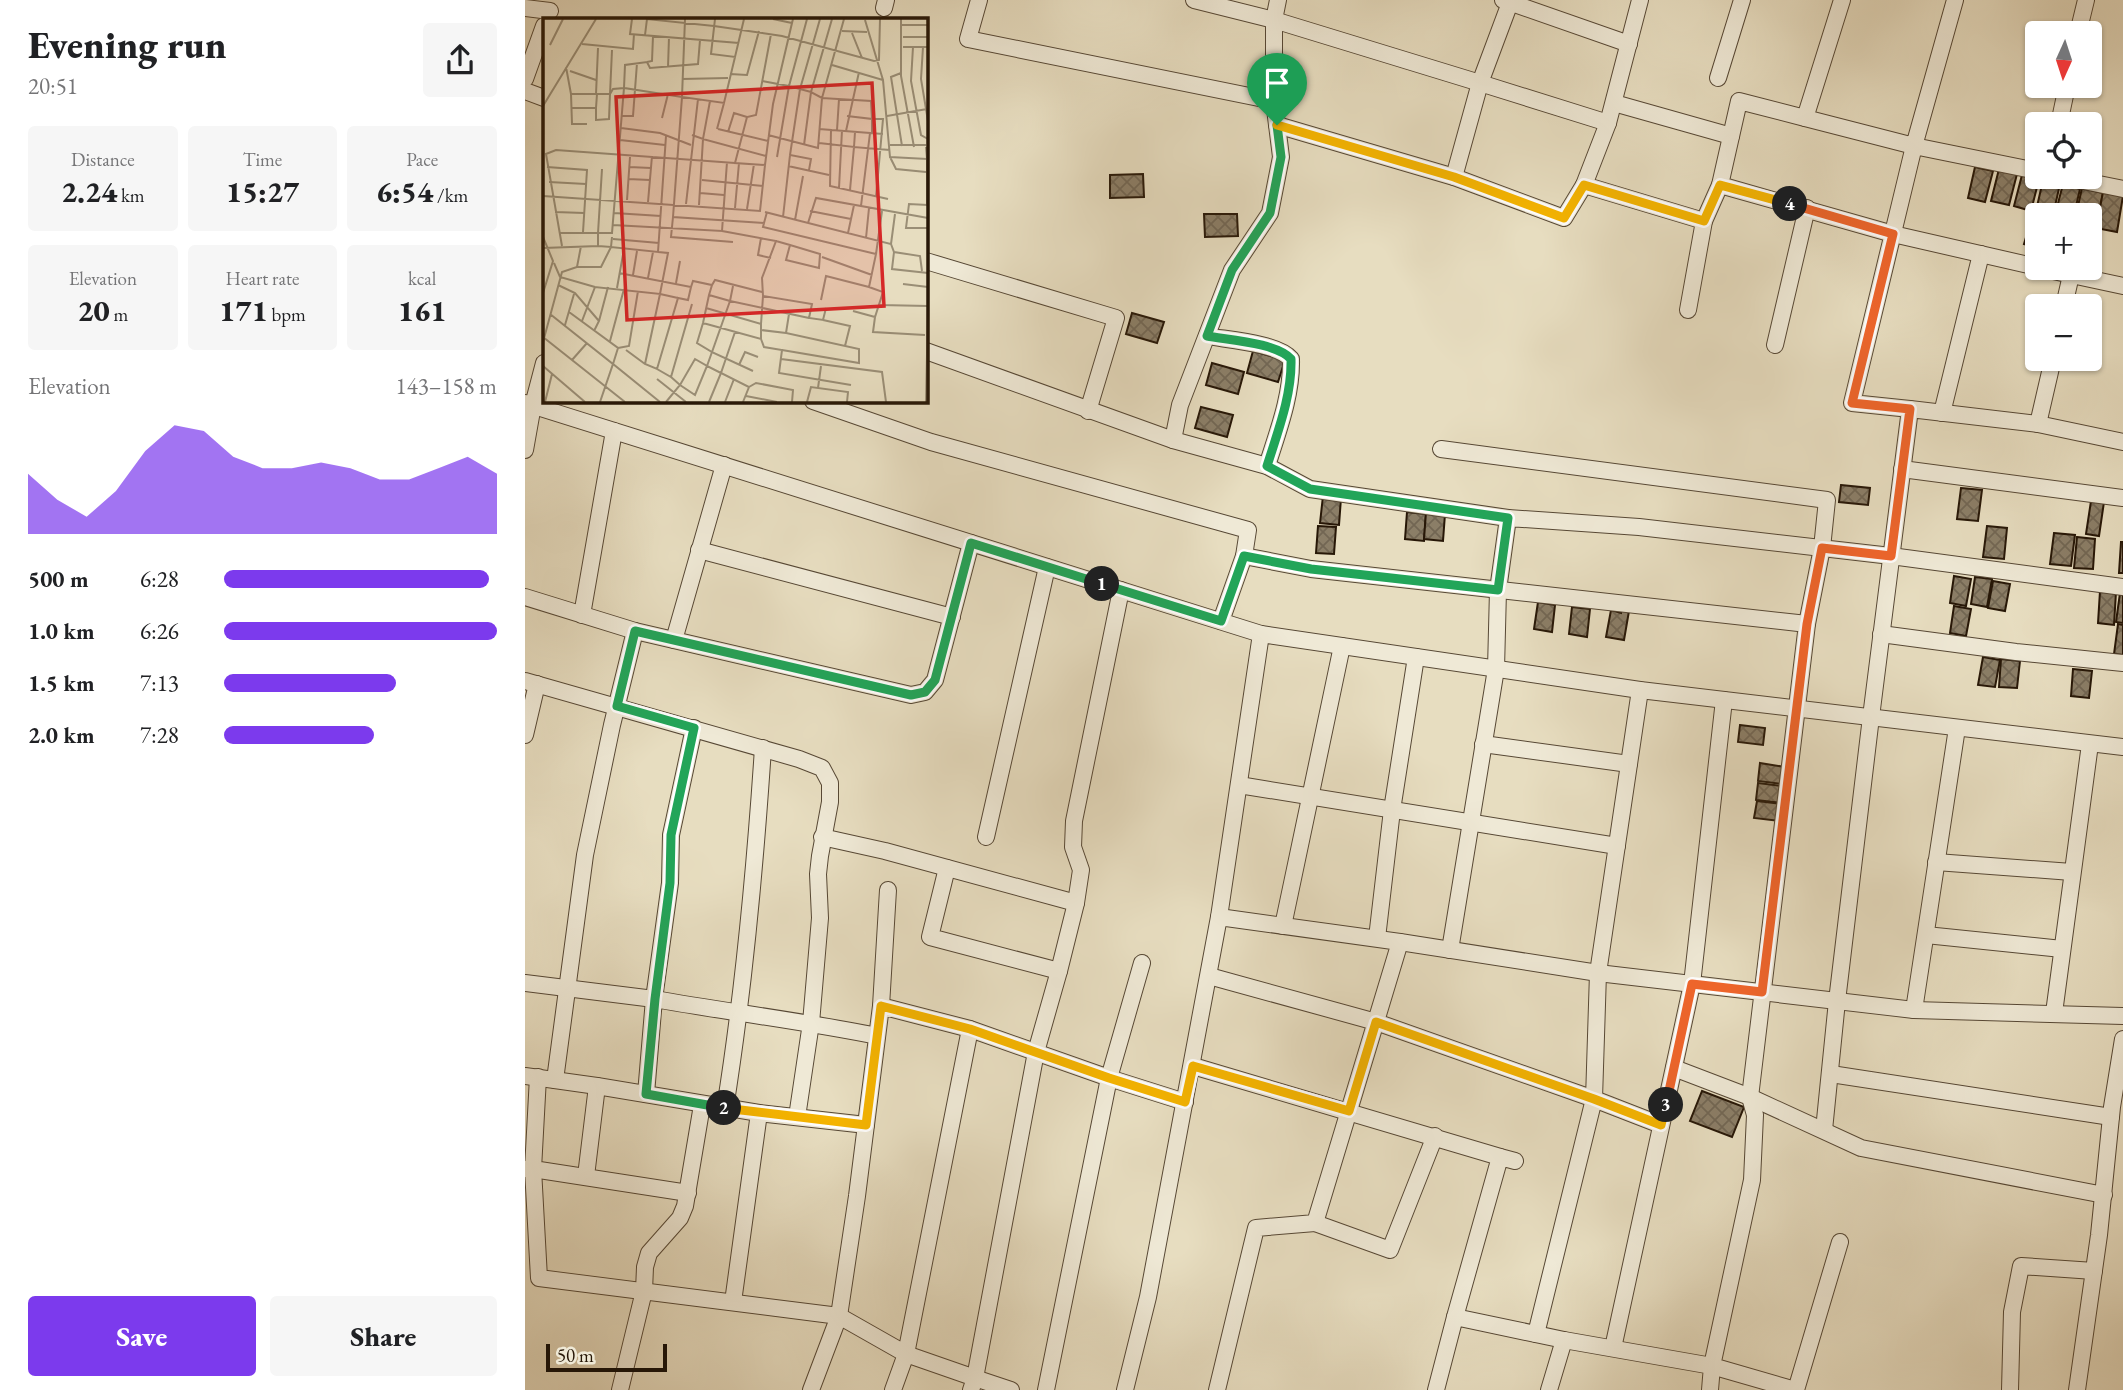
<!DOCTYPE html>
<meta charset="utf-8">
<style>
body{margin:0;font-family:"EB Garamond",serif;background:#f6f6f6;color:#202124;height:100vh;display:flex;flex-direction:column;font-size:26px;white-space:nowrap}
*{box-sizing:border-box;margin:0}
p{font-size:23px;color:#757577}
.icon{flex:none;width:38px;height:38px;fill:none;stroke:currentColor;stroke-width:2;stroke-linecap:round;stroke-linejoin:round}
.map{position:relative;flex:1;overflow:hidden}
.details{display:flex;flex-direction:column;background:#fff;width:525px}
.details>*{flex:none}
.needle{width:46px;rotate:183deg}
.controls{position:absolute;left:1500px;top:21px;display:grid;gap:14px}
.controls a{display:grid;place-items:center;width:77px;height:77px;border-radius:7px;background:#fff;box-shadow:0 2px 5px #0004;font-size:35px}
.scale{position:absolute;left:21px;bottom:18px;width:121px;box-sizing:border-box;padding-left:7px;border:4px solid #271707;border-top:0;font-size:19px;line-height:24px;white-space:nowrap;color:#271707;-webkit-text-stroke:5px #efe9d6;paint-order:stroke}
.pin{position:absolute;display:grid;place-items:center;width:60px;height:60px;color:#fff;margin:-72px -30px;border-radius:50% 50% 50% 0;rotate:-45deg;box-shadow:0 0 7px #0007}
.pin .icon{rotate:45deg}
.km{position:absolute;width:35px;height:35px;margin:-18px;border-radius:50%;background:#222;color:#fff;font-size:19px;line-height:35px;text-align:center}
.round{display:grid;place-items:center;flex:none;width:74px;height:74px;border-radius:7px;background:#f6f6f6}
.headline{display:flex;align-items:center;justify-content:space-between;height:119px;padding:0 28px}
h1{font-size:38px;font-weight:800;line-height:52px}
.stats{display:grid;grid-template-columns:repeat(3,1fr);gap:10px;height:119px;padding:7px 28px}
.stats div{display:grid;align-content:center;border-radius:7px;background:#f6f6f6;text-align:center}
.stats b{font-size:30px;font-weight:800}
.stats small{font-size:19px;font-weight:400}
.stats p{font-size:19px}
.chart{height:196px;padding:14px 28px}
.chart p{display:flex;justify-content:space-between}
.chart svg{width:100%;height:126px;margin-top:7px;fill:#7c3aed;opacity:.7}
.button{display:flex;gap:14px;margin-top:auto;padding:14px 28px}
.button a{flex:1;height:80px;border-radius:7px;background:#7c3aed;color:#fff;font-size:28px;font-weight:800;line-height:80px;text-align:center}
.button a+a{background:#f6f6f6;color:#202124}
ul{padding:0 28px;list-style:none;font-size:23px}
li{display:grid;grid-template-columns:112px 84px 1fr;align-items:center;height:52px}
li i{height:18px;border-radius:9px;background:#7c3aed}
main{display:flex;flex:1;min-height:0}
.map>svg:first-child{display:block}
</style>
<main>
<section class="details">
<div class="headline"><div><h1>Evening run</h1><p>20:51</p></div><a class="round"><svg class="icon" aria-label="share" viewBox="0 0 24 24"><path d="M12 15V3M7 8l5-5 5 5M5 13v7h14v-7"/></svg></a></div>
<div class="stats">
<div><p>Distance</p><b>2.24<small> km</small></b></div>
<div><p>Time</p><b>15:27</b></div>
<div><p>Pace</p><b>6:54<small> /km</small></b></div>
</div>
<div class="stats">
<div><p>Elevation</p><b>20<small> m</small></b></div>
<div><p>Heart rate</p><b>171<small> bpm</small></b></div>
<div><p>kcal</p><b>161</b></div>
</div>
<div class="chart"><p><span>Elevation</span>143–158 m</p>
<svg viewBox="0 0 160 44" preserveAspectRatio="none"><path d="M0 44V23L10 32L20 38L30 29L40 15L50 6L60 8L70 17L80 21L90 21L100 19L110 21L120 25L130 25L140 21L150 17L160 23V44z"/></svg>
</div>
<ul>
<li><b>500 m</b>6:28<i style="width:97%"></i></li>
<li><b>1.0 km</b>6:26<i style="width:100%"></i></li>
<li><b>1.5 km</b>7:13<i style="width:63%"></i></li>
<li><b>2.0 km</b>7:28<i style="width:55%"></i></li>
</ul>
<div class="button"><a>Save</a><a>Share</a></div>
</section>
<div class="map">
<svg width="1598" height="1390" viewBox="0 0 1598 1390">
<defs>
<pattern id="building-cross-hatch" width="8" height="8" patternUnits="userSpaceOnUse" patternTransform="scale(1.75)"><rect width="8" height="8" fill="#8b7e67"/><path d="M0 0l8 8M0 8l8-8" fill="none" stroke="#726653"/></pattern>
</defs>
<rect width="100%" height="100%" fill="#e7ddc0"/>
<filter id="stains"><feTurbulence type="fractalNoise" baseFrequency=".00286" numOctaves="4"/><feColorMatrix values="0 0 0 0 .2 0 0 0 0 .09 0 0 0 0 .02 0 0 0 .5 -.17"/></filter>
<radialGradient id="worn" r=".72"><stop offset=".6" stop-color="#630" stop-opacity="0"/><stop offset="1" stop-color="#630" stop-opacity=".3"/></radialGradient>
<!-- building -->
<g fill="url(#building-cross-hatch)" stroke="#271707" stroke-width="2">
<path d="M1450,167l18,4 -8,31 -17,-4z"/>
<path d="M1474,169l18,5 -8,31 -18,-4z"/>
<path d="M618,174l1,23 -34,1v-23z"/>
<path d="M1497,175l17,4 -8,32 -17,-5z"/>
<path d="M1518,180l17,4 -7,31 -17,-4z"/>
<path d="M1538,184l17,5 -6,26h-19z"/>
<path d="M1557,188l21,5 -7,36 -7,-2v-12h-13z"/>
<path d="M1578,192l20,4 -6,36 -21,-4z"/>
<path d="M679,214h33l1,22 -33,1z"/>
<path d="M1508,214l6,1h-2v33l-13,-4z"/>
<path d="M607,313l32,9 -7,21 -31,-9z"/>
<path d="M728,351l32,9 -7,22 -31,-9z"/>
<path d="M687,363l32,9 -6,22 -32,-9z"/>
<path d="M676,407l32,8 -6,22 -32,-9z"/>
<path d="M1316,485l29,3 -2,17 -29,-3z"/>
<path d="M1436,488l21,2 -4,31 -21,-2z"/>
<path d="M798,496l18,2 -2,27 -19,-2z"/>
<path d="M1566,501l13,1 -5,34 -13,-2z"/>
<path d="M882,512l19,2 -2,27 -19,-2z"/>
<path d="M901,512l19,2 -2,27 -19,-2z"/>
<path d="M793,526l18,1 -2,27 -18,-1z"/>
<path d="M1462,526l20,2 -3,31 -21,-2z"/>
<path d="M1529,533l21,2 -4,31 -21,-2z"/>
<path d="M1552,537l18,2 -2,30 -19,-1z"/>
<path d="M1596,542h2v31h-4z"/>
<path d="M1429,576l17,3 -5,27 -16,-3z"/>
<path d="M1450,577l17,2 -5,28 -16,-3z"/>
<path d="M1468,581l17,3 -5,27 -17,-3z"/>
<path d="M1575,591l16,1 -2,33 -16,-2z"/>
<path d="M1595,593h3v30l-7,-1z"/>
<path d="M1013,602l17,3 -3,27 -18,-3z"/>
<path d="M1429,606l17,3 -5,27 -16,-3z"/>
<path d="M1047,607l18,2 -3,28 -18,-3z"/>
<path d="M1096,609l8,2 -5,29 -18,-3 5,-27 10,3z"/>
<path d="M1593,624l5,1v30l-9,-1z"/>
<path d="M1458,657l17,3 -5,27 -17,-2z"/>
<path d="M1476,659l19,2 -3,27 -18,-1z"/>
<path d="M1548,669l19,2 -3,27 -18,-2z"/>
<path d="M1215,725l25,3 -2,17 -25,-3z"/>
<path d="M1235,763l25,4 -2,17 -25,-3z"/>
<path d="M1233,783l25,3 -2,17 -25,-3z"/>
<path d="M1232,801l25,3 -2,17 -26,-3z"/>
<path d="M1177,1091l42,16 -12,30 -42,-16z"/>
</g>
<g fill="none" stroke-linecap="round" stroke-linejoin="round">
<!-- minor casing -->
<g stroke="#574835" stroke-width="18">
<g id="minor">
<path d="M454,0l-11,39 306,62 7,56 -11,56 -38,57 -52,135 -7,35 94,26 43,23 198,29"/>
<path d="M669,0l80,20 206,63 -26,94"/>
<path d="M978,0l126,44"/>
<path d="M986,0l-31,83 128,40"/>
<path d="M1317,0l-37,118 -66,-17 -19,84 173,49 144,33"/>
<path d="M0,8l25,3"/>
<path d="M359,8l2,-8"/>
<path d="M1553,33l8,-33"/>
<path d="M1193,78l24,-78"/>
<path d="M0,79l19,-53"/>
<path d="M0,91l19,7"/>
<path d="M749,101v-81l4,-20"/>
<path d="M1089,103l117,33"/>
<path d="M1280,118l109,28 41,-146"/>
<path d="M1534,124l8,-38"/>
<path d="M752,125l177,52 110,41 20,-33 120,36 16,-36"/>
<path d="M1539,177l59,12"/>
<path d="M1059,185l24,-62 32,-123"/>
<path d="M401,261l190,57 -28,93"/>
<path d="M1514,268l84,18"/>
<path d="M1539,306l7,-31"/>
<path d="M1163,310l16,-89"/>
<path d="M682,336c22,4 70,7 84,23 1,36 -13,72 -24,107"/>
<path d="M1250,345l32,-137"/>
<path d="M401,351l247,89"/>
<path d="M288,401l118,41 317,88 -4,26"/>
<path d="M0,403l736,231"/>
<path d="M1385,409l-58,-6 62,-257 123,25"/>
<path d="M1417,413l39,-159"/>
<path d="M1513,424l15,-65"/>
<path d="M916,449l386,51 -5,48 -15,76"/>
<path d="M0,450l8,-45 11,-42"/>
<path d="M1377,469l221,29"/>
<path d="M174,550l253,67"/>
<path d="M0,597l110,34 276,64 14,-3 10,-12 36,-137"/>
<path d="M57,615l32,-184"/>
<path d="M696,621l23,-65 67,13 496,55 -57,473 5,18 -3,65 -40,186 83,24"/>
<path d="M1356,634l135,18 107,11"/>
<path d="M149,640l50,-175"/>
<path d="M0,681l274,78 23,9 8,15v19l-10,54 -2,18 2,44 -9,105 -14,94"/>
<path d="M0,735l12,-51"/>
<path d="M958,744l146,20"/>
<path d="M714,785l378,61"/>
<path d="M297,837l63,14 191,52"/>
<path d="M461,837l61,-270"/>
<path d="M1411,862l136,10"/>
<path d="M694,917l42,-283 379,56 483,57"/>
<path d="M758,926l59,-280"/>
<path d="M1401,935l136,14"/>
<path d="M852,938l15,-128 24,-153"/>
<path d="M875,942l198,31 316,37 209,6"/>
<path d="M925,950l46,-281 2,-79 10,-72 131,9 252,29 232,31"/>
<path d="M534,971l17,-68 5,-33 -8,-23 1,-26 47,-231"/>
<path d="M684,976l167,46 218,77 4,-126 42,-283"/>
<path d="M0,983l129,16 16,-116 1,-48 23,-107"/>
<path d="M356,1006l7,-116"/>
<path d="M1389,1010l43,-282"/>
<path d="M1529,1013l36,-269"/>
<path d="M668,1066l307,91"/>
<path d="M1149,1068l76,29 111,51 243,47"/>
<path d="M1306,1074l280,43"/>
<path d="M0,1076l72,10 162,27 107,12"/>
<path d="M13,1077l-5,92 155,24"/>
<path d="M30,1080l30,-225 27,-130 23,-94"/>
<path d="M121,1094l8,-95c74,13 149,22 223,37"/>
<path d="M200,1108c19,-119 30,-239 38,-360"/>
<path d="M1299,1130l13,-129 34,-284 39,-308 128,15 85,18"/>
<path d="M0,1169h8l6,109 300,38 18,-120 24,-190 89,23 139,49 76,24"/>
<path d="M61,1176l11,-90"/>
<path d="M790,1223l75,27 45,-114"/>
<path d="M208,1302l26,-189"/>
<path d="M930,1317l45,-160 15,4"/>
<path d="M1011,1334l58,-235 67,26"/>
<path d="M1088,1348l79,-364 32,-284"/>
<path d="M95,1390l24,-99 1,-24 4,-14 31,-35 5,-12 17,-101"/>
<path d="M286,1390l28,-74 67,38 64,-325"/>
<path d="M368,1390l13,-36 69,24 61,-326 23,-81 -129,-34 17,-69"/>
<path d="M446,1390l4,-12 36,12"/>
<path d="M521,1390l63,-312 33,-115"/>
<path d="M600,1390l23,-93 71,-380 181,25 -85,281 -59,5 -39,162"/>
<path d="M911,1390l19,-73 109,23 148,26 -2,24"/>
<path d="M1024,1390l15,-50"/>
<path d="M1271,1390l44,-148"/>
<path d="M1485,1390l2,-78 9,-46 73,5"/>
<path d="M1552,1390l22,-155 13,-128 11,-68"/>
</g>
</g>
<!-- minor -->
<use href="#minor" stroke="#efe9d6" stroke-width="16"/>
</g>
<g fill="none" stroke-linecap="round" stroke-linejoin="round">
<!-- split-1 casing -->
<g stroke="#fff" stroke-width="14">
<path id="split-1" d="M577,584l119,37 23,-65 67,13 187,21 10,-72 -198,-29 -43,-23c11,-35 25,-71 24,-107 -14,-16 -62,-19 -84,-23l25,-66 38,-57 11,-56 -4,-32"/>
</g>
<!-- split-2 casing -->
<g stroke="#fff" stroke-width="14">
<path id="split-2" d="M199,1108l-78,-14 9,-95 15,-116 1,-48 23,-107 -77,-22 18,-75 276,64 14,-3 10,-12 36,-137 131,41"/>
</g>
<!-- split-3 casing -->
<g stroke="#fff" stroke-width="14">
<path id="split-3" d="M199,1108l142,17 15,-119 89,23 139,49 76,24 8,-36 156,45 27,-89 218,77 67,26 5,-20"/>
</g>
<!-- split-4 casing -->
<g stroke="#fff" stroke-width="14">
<path id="split-4" d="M1141,1105l26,-121 70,8 45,-368 15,-76 69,8 19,-147 -58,-6 41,-169 -103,-30"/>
</g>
<!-- split-5 casing -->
<g stroke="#fff" stroke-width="14">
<path id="split-5" d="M752,125l177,52 110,41 20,-33 120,36 16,-36 70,19"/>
</g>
<!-- split-1 -->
<use href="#split-1" stroke="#22a559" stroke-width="9"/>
<!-- split-2 -->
<use href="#split-2" stroke="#22a559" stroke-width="9"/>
<!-- split-3 -->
<use href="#split-3" stroke="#f5b400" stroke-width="9"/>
<!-- split-4 -->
<use href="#split-4" stroke="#f0652b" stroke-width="9"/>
<!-- split-5 -->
<use href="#split-5" stroke="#f5b400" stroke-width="9"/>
</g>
<!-- overview -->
<g transform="translate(18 18)">
<rect width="385" height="385" fill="#e7ddc0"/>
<path fill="none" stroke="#9a8e76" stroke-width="2" d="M89,1l-2,15 109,9M142,1l-3,78 42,6 11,-46M172,1l-4,35 24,3 9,-38M230,1l19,4 1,-4M358,1v57l13,71M322,2l18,60M359,7h26M171,8l68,10 92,25 5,-1 1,-41M299,13l25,1M309,15l10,25M228,16l-15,81 -9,2 -12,46 30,2 8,-61 19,-81M102,17l2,-16 67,7M360,19h25M39,26l51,5 1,-15M7,27l13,-26M360,29h25M370,29l-2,34 10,54 7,4M380,29l-2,32 7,42M104,44l5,-1 1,-25M289,47l51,15 7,77 37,2 -1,-12M23,49l5,27h39l2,-44M125,49l1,-30M27,53l26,9M358,55l-10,4 11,69M187,56l17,1 12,-44M139,61l46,-1M219,63l27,5 18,-67M28,76l1,30h15M53,76l2,-46M0,88l53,-87M29,90h24l1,-14M53,90v12l13,-1 1,-25 3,-5 11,-1 1,-23 22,-3 3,6 48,-4 2,-24M78,98h12l4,-53M304,98l25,3v15M344,98l40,-7M119,100l6,-24M78,110l39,5 31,12M174,111l7,-26M175,111l50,12M276,111l64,5M288,111l-1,57 58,13M294,112l2,-31M303,113l13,-59M185,114l6,-19 13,4M149,117l11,4 7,-38M225,117l50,13 4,-50 49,3 1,18h11l-7,78M77,122l45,5M276,125l35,4 1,-15M261,127l7,-53 11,6 22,-79M347,127h36M234,139l12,-71 11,3 20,-70M347,139l6,12 30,3M384,141v46M245,148l41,9M4,149l40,3 -4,62M86,149l22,1M266,152l2,-11 -21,-4 10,-66 11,3 21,-73M85,161l22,1M159,162l61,6M6,164l37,2M296,170l3,-58M307,172l4,-43 36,3M157,175l24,2M0,178l217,15 5,-46M84,182l3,-43M105,184l4,-46M143,186l12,-105M156,187l4,-66 63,17M385,187l-19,-1 -3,24h22M318,188l9,-73M192,190l4,-45M204,191l7,-45M267,193l41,8M12,194l29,1M222,194l126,32 3,8 26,4 2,15M71,195l47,3M130,199l-2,20 62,5M240,199l7,-62M252,202l8,-44M221,205l-1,4 113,27 -7,33 14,5 -8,25 -22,-6M265,205l8,-25 112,20M70,207l109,6 5,-69M179,213l54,10 -14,37 1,18 49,8 -3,14 14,2 3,-12M16,215h39l4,-64M305,215l6,-28M0,219l10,24 -10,32M218,220l-3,17 13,3M323,220l3,-30M70,221l46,4M233,223l14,4 30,9 -1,14 -33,-8 4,-15M348,226l4,-30M19,228l-16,-92 10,-4 179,13M55,228l13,1 1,-10M0,230l55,-2v-13h14l12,-145 58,9 -9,120 91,6 3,-11M351,234l-2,17 36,4M333,236l6,-43M279,239l50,18M11,245l6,14 35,10M34,249h24l10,-20 47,5 8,-116M76,255l72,14 -3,13 -10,-2 -21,71 -12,-5 15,-70 18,4M90,257l4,-24M105,260l5,-26M133,265l4,-22M360,266l25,3M15,267l17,8 24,28 -5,10M190,268l-3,15 79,17M148,269l2,-6 19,4 3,-5 47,12M74,270l7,-39M166,277l21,6 -18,51 -15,-9 6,-20 6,-28 3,-10M278,282l5,-24 43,11M337,287l48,1M163,290l55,16 2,-28M7,296l63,50 5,-16 -49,-36M332,299l-2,15 52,3M280,302l27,6 -5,20M39,303l13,-34 65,7 8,-41 -10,-1M56,303l9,-34M160,305l58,16v-15M22,307l9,-31M218,312l25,3M192,314l-14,41 28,14 -6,15M0,319l82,65M218,321l3,8 18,3 -3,23 72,12M67,323l14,-52M0,324l19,-70 15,-5 4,-21M75,330l11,-2 9,-55M83,332l19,14M239,332l77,13v-14l-73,-16 3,-19M238,341l101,13 4,30M29,342l15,-17M196,347l6,-13 13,5M0,348l42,36M114,351l14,8 21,-73M114,361l29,23M206,369l7,-4 37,7 -1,12M275,370l3,-22M203,378l31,6M2,384l7,-28M57,384l13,-38 47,38M123,384l14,-17 15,-26 12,7 -12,29 -15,-10 -9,-8M166,384l12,-29 -14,-7 5,-14 41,19M182,384l9,-23M264,384l4,-15 37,5 -1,10M383,384l2,-95"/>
<path fill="#d62828" fill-opacity="0.15" stroke="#d62828" stroke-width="3.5" d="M329,65l12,223 -257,14 -11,-223z"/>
<rect width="385" height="385" fill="none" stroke="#271707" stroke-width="3.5"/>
</g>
<rect width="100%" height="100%" filter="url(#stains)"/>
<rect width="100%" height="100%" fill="url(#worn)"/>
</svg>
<div class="controls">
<a><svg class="needle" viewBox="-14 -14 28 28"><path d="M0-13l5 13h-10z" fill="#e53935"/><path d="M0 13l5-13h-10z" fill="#757577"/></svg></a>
<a><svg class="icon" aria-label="locate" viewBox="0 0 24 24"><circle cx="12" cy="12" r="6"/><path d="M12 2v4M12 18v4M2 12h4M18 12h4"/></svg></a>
<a>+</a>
<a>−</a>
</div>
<div class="scale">50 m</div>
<div class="pin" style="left:752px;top:125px;background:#1e9e55"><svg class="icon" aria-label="arrive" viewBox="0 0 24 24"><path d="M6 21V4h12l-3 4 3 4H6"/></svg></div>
<b class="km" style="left:577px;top:584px">1</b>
<b class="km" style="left:199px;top:1108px">2</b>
<b class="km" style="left:1141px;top:1105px">3</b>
<b class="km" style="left:1265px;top:204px">4</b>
</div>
</main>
